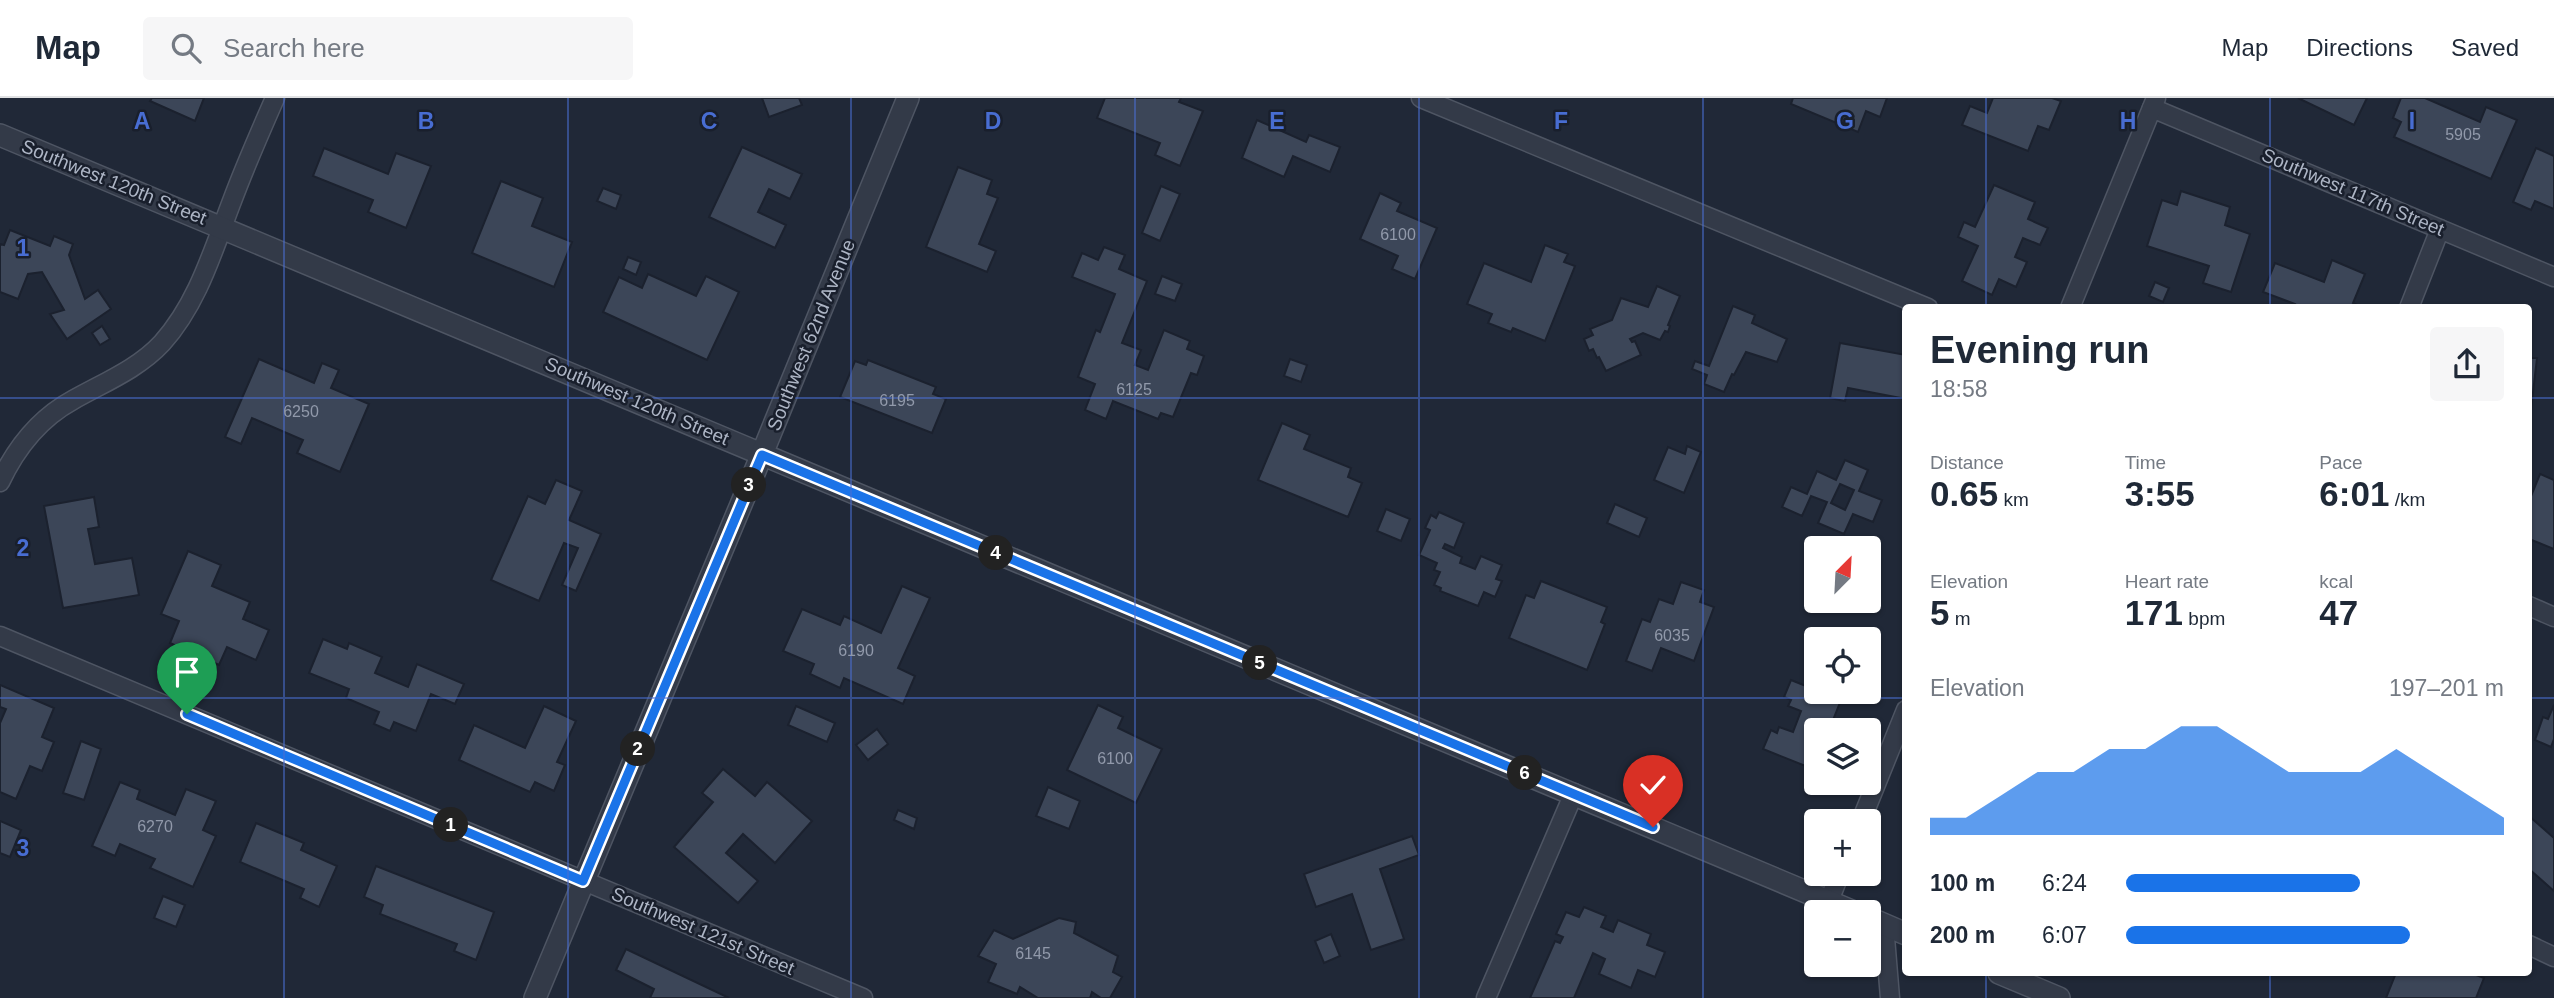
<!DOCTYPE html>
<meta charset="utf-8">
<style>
body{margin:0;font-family:Arial,sans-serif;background:#f6f6f7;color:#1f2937;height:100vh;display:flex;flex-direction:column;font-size:26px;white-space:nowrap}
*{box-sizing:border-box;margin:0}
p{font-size:23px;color:#747a83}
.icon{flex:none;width:38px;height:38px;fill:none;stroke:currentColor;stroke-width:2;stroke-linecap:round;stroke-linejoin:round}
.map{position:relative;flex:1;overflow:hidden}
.sheet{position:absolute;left:1902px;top:206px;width:630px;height:672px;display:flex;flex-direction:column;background:#fff;border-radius:7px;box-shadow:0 2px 5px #0004}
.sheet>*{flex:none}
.needle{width:46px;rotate:24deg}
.fabs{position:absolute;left:1804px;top:438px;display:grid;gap:14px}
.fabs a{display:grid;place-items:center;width:77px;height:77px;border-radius:7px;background:#fff;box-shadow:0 2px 5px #0004;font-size:35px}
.pin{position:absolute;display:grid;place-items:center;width:60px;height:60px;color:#fff;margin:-72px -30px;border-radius:50% 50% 50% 0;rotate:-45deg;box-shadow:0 0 7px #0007}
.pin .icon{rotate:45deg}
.km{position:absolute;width:35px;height:35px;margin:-18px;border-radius:50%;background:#222;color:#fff;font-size:19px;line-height:35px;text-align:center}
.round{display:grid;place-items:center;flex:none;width:74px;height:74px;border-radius:7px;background:#f6f6f7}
.head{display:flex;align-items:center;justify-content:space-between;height:119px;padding:0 28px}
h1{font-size:38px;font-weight:700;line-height:52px}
.stats{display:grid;grid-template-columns:repeat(3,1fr);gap:10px;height:119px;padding:7px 28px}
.stats div{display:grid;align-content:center}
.stats b{font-size:35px;font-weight:700}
.stats small{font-size:19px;font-weight:400}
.stats p{font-size:19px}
.chart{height:196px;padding:14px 28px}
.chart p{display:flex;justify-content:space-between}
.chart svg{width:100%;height:126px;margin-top:7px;fill:#1a73e8;opacity:.7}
ul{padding:0 28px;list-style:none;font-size:23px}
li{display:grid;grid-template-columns:112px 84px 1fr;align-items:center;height:52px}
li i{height:18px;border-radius:9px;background:#1a73e8}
header{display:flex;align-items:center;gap:42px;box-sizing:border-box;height:98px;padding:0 35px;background:#fff;border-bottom:2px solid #e0e1e3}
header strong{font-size:33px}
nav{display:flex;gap:38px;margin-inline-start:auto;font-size:24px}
.search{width:490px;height:63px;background:#f6f6f7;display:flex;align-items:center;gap:18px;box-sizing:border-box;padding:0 24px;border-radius:7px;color:#747a83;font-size:26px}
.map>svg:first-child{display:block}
</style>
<header>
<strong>Map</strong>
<div class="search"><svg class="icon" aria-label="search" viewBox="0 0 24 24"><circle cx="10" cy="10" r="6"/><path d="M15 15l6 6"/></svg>Search here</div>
<nav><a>Map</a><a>Directions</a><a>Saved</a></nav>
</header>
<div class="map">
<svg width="2554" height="900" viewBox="0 0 2554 900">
<rect width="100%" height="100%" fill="#202837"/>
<!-- building -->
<g fill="#3c4658" stroke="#1b212e" stroke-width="2" fill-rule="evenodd">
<path d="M152,0h52l-9,23 -45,-20z"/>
<path d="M762,0h37l3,7 -33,12z"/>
<path d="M1105,0h76l-2,4 24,9 -23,55 -25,-11 5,-12 -63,-25z"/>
<path d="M1793,0h94l-7,19 -14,-6 -8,21 -67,-28z"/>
<path d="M1993,0h59l9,3 -12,29 -11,-4 -10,25 -66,-26 8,-19 17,7z"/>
<path d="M2298,0h69l-13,27z"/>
<path d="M2401,0h24l55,24 6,-15 31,13 -26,59 -97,-42 7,-15 -8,-4z"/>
<path d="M1257,22l49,22 3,-7 31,12 -10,25 -37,-16 -9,21 -42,-19z"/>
<path d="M742,49l60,27 -12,25 -21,-10 -11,23 28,13 -11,23 -66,-31z"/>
<path d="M324,50l64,26 8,-21 35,13 -25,62 -38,-16 5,-12 -60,-24z"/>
<path d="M2536,50l18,8v53l-19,-8 -4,9 -18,-8z"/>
<path d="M958,69l34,13 -5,14 11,4 -19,46 17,7 -9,21 -61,-25z"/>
<path d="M501,83l42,17 -11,28 40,16 -18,45 -82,-34z"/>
<path d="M1994,87l41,17 -7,17 20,9 -8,17 -17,-7 -8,19 12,5 -11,25 -17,-8 -7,16 -30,-14 16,-35 -20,-9 6,-15 11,5z"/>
<path d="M1161,88l19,8 -20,47 -18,-8z"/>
<path d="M603,90l18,7 -5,14 -19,-8z"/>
<path d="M2181,93l49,16 -5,18 25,9 -19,58 -28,-9 6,-17 -62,-20 15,-46 15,5z"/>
<path d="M1380,95l21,10 -4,8 40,17 -22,51 -23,-10 6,-13 -38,-17z"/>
<path d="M10,132l40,16 4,-10 19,8 -4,11 16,44 13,-9 13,19 -44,30 -17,-25 14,-4 -22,-38 -14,2 -10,25 -18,-7v-48l4,1z"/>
<path d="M1545,147l23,9 -4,8 11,4 -30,75 -32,-13 -2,4 -23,-9 4,-9 -25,-10 17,-41 47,19z"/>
<path d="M1104,149l21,8 -6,14 28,12 -25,62 19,7 -6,15 13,5 16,-40 26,11 -3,8 17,7 -7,19 -6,-2 -18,44 -12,-4 -3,6 -45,-18 -7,18 -21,-9 10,-26 -17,-7 18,-47 4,2 15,-38 -43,-17 10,-24 16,7z"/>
<path d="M628,159l13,5 -5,13 -13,-6z"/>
<path d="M2332,162l33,14 -12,29 10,5h-70l2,-4 -32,-12 12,-29 49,19z"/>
<path d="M648,176l48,22 10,-20 33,16 -32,68 -104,-48 16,-35 23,11z"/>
<path d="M1162,178l20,8 -7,17 -20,-7z"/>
<path d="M2155,184l14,6 -6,14 -14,-6z"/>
<path d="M1657,188l23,10 -12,29 2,1 -2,6 -3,-1 -5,9 -17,-7 -13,6 2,3 3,-1 6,14 -35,16 -7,-14 -2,1 -4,-9 -4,2 -5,-12 9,-4 -3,-6 22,-9 9,-22 27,9z"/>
<path d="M1733,208l22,9 -3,8 35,16 -10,23 -31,-10 -12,23 -2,-1 -8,18 -20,-8 3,-9 -15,-6 3,-8 14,5z"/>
<path d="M102,228l8,13 -10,6 -8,-12z"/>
<path d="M1840,245l66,12v44l-58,-11 -3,13 -15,-3z"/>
<path d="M2529,260h8l-7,60h-1z"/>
<path d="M259,261l55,24 8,-20 17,7 -8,18 38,16 -29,68 -43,-19 6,-13 -51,-22 -11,26 -16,-7z"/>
<path d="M1290,261l17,6 -6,17 -17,-6z"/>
<path d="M868,262l68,27 -3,7 13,5 -14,34 -92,-36 15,-36 11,4z"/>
<path d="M1282,325l28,12 -6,14 47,19 -3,9 14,6 -14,34 -90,-37z"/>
<path d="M1687,348l14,6 -17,41 -30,-13 14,-33 17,7z"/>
<path d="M1845,362l23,10 -9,21 23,9 -9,22 -20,-8 -9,20 -26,-11 9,-21 -16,-6 -9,20 -20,-9 9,-20 16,7 10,-23 19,9zM1840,386l14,6 -9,20 -14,-7z"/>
<path d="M2540,376l14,6v69l-25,-10v-38z"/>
<path d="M556,382l26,11 -13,29 32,14 -25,57 -14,-6 16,-37 -14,-5 -25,58 -48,-21 37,-84 17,8z"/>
<path d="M94,399l5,30 -11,2 7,35 37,-6 7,37 -76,13 -19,-102z"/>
<path d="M1615,406l32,14 -8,19 -32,-14z"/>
<path d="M1386,411l24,10 -9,22 -24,-10z"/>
<path d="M1439,414l25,11 -10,25 -9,-4 -2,4 19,9 -2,6 15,6 6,-13 21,9 -6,14 6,2 -7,16 -11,-5 -6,14 -38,-15 1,-3 -7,-3 6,-13 -6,-2 3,-7 -18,-8 11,-25 -5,-2 6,-13 5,3z"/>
<path d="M188,453l33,14 -9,21 38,16 -7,17 26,11 -13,30 -29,-13 -8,18 -49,-22 9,-22 -18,-7z"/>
<path d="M1541,483l66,26 -6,15 4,2 -18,46 -78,-32 17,-43 8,3z"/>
<path d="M1681,484l23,8 -4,12 14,5 -20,54 -33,-13 -9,23 -26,-10 16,-42 8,3 9,-23 14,5z"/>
<path d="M902,488l28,12 -32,70 17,8 -12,28 -59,-26 -4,10 -30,-14 4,-10 -31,-13 19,-42 38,16 4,-9 37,17z"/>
<path d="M323,541l24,10 2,-6 33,14 -7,16 33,14 9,-23 47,20 -9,20 -24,-10 -15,37 -22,-9 -4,9 -16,-7 5,-12 -33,-14 3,-9 -40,-16z"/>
<path d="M1791,582l50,20 -12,30h-13v30l-3,9 -50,-20 8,-19 6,3 2,-6 14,5 8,-21 -13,-5 3,-6 -7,-3z"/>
<path d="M0,587l54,23 -12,29 12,5 -12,29 -12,-5 -14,33 -16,-7v-69l6,-14 -6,-2z"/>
<path d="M1098,607l25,12 -5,11 44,21 -26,54 -69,-33z"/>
<path d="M2554,607v34l-3,8 -16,-7 8,-23 5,2z"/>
<path d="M544,608l32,15 -19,41 8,3 -11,26 -19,-9 -5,10 -71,-32 15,-35 51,23z"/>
<path d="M796,608l39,17 -8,19 -39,-17z"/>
<path d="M877,631l11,15 -20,16 -12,-15z"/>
<path d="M81,643l20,8 -17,51 -21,-7z"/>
<path d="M723,671l32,27 12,-14 45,39 -37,42 -32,-29 -17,19 32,28 -20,22 -64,-56 39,-45 -11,-9z"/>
<path d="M120,684l20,8 -3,9 38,16 11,-26 30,12 -13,29 13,6 -23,51 -43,-19 5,-9 -35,-15 -5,12 -23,-10z"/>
<path d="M1048,689l32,14 -11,28 -33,-13z"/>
<path d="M898,712l19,8 -3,11 -20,-9z"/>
<path d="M2529,718l25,22v53l-25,-22z"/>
<path d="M0,723l21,9 -11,27 -10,-4z"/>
<path d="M256,725l48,20 -3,7 36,16 -18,41 -19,-9 4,-9 -64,-27z"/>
<path d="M1412,738l7,19 -39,14 24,70 -33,11 -19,-56 -36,13 -12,-33z"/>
<path d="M376,768l118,46 -18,48 -22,-9 3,-7 -77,-30 3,-9 -19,-8z"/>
<path d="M163,798l22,9 -9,22 -22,-9z"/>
<path d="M1584,809l22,9 -5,11 12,5 5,-12 33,14 -4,11 18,7 -10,25 -17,-7 -7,18 -32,-14 6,-15 -12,-6 -19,45h-44l25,-57 5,2 3,-6 -7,-3 10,-22 13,5z"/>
<path d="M1059,820l17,4 -2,11 44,23 -5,16 9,5 -12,21h-9l-9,-6 -2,6h-52l-18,-11 -3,7 -29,-12 8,-18 -18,-8 16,-26 19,9z"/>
<path d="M1331,836l9,22 -16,7 -9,-22z"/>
<path d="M626,851l103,49h-79l4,-9 -38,-19z"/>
<path d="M2396,875h75l13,5 -8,20h-90z"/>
</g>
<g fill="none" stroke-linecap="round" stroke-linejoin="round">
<!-- minor casing -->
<g stroke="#4e5563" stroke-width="21">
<g id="minor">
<path d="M1421,0l507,210"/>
<path d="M2152,10l402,169"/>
<path d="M2070,210l86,-210"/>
<path d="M2409,210l31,-79"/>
<path d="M0,384c16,-34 40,-64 73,-82 30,-17 65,-31 89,-57 36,-40 51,-93 70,-142 13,-35 28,-69 43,-103"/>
<path d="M2529,508l25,11"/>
<path d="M0,538l863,362"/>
<path d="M1861,723l45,-111"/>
<path d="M1829,803l11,-28"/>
<path d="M1884,827l6,73"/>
<path d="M2529,847l25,12"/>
<path d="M1486,900l88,-205"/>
</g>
</g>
<!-- tertiary casing -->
<g stroke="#4e5563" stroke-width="24">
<g id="tertiary">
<path d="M0,37l1854,777"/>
<path d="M1869,820l37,16"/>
<path d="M1999,875l60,25"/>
<path d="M535,900l220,-527 153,-373"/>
</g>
</g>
<!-- minor -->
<use href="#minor" stroke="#333a48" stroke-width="18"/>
<!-- tertiary -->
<use href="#tertiary" stroke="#333a48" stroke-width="21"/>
</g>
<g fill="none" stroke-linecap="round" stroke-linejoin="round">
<!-- route casing -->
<g stroke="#fff" stroke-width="14">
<path id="route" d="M187,616l396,167 179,-426 891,372"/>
</g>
<!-- route -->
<use href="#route" stroke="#1a73e8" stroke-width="9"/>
</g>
<!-- grid -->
<path fill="none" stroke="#486dd2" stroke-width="2" stroke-opacity="0.55" d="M284,0v900M568,0v900M851,0v900M1135,0v900M1419,0v900M1703,0v900M1986,0v210M2270,0v210M0,300h1906M2529,300h25M0,600h1906M2529,600h25M1986,875v25M2270,875v25"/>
<g text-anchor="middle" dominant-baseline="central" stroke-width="5" stroke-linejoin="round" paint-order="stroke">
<!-- number labels -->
<g font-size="16" fill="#9199aa">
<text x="2463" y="36">5905</text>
<text x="1398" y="136">6100</text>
<text x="1134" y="291">6125</text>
<text x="897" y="302">6195</text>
<text x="301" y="313">6250</text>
<text x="1672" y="537">6035</text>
<text x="856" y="552">6190</text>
<text x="1115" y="660">6100</text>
<text x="155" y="728">6270</text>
<text x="1033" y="855">6145</text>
</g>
<!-- street labels -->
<g font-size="19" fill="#adb5c5" stroke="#191f2c">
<text transform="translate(114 84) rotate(22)">Southwest 120th Street</text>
<text transform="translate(2353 94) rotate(23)">Southwest 117th Street</text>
<text transform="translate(811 237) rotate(-68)">Southwest 62nd Avenue</text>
<text transform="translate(637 303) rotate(23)">Southwest 120th Street</text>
<text transform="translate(703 833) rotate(23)">Southwest 121st Street</text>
</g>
</g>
<g font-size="23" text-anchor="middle" font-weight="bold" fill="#486dd2" stroke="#191f2c" stroke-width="5" stroke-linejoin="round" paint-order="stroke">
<text x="142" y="31">A</text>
<text x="426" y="31">B</text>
<text x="709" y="31">C</text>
<text x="993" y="31">D</text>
<text x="1277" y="31">E</text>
<text x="1561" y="31">F</text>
<text x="1845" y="31">G</text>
<text x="2128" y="31">H</text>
<text x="2412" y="31">I</text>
<text x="23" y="158">1</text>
<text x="23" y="458">2</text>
<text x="23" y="758">3</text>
</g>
</svg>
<div class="fabs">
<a><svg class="needle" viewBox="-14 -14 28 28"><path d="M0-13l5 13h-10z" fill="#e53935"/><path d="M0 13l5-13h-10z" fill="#747a83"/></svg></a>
<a><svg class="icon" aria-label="locate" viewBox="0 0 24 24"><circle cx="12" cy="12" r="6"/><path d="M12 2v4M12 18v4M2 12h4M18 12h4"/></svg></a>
<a><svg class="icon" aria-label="layers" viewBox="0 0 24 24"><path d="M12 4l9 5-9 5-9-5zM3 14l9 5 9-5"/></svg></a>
<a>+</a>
<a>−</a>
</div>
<div class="pin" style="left:187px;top:616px;background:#1e9e55"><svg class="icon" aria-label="arrive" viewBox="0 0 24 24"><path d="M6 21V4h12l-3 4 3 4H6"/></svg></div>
<div class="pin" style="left:1653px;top:729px;background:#d93025"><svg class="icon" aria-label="check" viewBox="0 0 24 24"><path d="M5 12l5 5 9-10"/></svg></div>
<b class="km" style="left:451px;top:727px">1</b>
<b class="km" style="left:638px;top:651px">2</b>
<b class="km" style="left:749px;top:387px">3</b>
<b class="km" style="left:996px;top:455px">4</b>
<b class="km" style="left:1260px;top:565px">5</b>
<b class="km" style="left:1525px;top:675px">6</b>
<section class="sheet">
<div class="head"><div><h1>Evening run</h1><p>18:58</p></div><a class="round"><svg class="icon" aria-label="share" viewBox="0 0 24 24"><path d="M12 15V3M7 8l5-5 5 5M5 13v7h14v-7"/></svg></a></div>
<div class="stats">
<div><p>Distance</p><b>0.65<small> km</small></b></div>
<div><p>Time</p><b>3:55</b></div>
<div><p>Pace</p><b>6:01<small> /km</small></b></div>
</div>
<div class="stats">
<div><p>Elevation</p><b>5<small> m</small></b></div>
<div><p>Heart rate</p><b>171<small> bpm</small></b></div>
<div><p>kcal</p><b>47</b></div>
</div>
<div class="chart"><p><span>Elevation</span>197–201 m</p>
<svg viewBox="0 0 160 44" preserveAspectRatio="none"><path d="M0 44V38L10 38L20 30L30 22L40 22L50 14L60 14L70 6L80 6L90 14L100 22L110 22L120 22L130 14L140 22L150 30L160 38V44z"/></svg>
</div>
<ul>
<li><b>100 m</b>6:24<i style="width:62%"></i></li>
<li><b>200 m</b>6:07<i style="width:75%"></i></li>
</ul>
</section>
</div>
